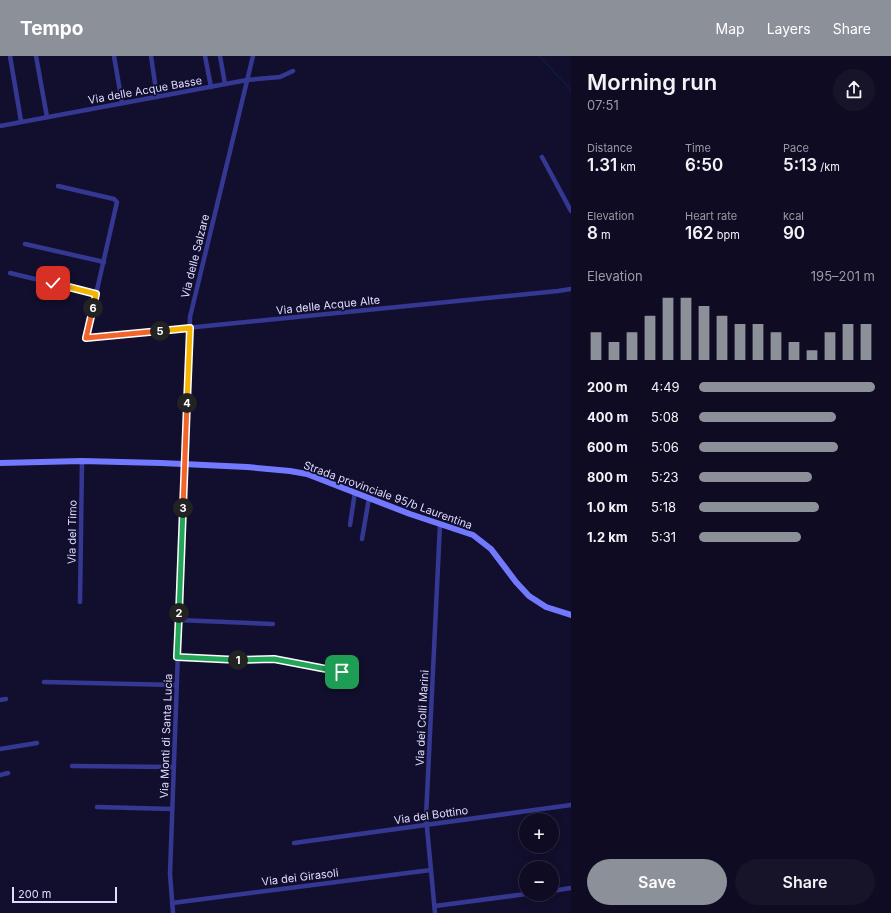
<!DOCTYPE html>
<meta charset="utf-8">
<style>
body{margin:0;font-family:Inter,sans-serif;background:#17142a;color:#f1f3f6;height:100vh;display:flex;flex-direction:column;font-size:15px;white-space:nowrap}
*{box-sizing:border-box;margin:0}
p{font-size:13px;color:#9b9ba5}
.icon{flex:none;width:22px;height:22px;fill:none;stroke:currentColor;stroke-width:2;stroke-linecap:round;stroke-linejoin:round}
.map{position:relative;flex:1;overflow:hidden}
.drawer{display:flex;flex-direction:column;background:#0e0b22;width:320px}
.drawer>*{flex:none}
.buttons{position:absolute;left:519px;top:757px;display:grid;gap:8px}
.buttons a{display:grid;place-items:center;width:40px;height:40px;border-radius:50%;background:#0e0b22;box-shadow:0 2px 10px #0003,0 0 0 1px #2e2b40;font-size:20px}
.scale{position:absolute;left:12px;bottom:10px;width:105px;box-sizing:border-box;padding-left:4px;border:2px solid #dedcff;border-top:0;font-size:11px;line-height:14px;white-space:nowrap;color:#dedcff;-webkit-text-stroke:3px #120f2e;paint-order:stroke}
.pin{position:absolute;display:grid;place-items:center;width:34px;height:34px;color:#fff;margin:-17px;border-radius:8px;box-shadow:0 2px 6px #0006}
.km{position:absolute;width:20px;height:20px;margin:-10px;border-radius:50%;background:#222;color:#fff;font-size:11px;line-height:20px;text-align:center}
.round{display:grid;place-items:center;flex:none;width:42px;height:42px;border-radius:21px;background:#17142a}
.overview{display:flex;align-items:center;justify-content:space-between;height:68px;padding:0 16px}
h1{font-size:22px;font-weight:600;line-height:30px}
.metrics{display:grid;grid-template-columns:repeat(3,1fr);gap:6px;height:68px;padding:4px 16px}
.metrics div{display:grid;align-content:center}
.metrics b{font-size:17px;font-weight:600}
.metrics small{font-size:11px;font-weight:400}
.metrics p{font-size:11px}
.chart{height:112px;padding:8px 16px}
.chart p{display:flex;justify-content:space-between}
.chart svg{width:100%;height:72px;margin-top:4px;stroke:#8c9099;stroke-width:6}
.primary-button{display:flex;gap:8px;margin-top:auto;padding:8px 16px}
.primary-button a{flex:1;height:46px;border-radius:24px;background:#8c9099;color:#fff;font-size:16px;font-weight:600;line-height:46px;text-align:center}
.primary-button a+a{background:#17142a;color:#f1f3f6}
ul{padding:0 16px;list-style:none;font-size:13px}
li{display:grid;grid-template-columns:64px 48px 1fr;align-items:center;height:30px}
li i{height:10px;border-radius:5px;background:#8c9099}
header{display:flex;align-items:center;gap:24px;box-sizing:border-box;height:56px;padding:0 20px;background:#8c9099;color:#fff}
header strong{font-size:19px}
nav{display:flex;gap:22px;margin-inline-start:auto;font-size:14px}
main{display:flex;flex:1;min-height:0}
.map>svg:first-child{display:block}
</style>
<header>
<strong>Tempo</strong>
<nav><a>Map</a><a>Layers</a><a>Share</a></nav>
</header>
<main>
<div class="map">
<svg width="571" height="857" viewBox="0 0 571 857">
<rect width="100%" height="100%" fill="#120f2e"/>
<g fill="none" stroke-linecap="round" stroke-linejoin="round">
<!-- stream -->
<path stroke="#052651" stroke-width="1" d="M539,0l32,34"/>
<!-- street -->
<g stroke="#353892" stroke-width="4.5">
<path d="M10,0l11,65"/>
<path d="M36,0l11,61"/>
<path d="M114,0l8,47"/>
<path d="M151,0l6,41"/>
<path d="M205,0l6,31"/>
<path d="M220,0l5,28"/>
<path d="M0,70l247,-46 33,-3 13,-6"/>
<path d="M542,101l29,54"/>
<path d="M58,130l56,13 3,3 -31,136 472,-47 13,-2"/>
<path d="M25,188l79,18"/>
<path d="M10,217l87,21"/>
<path d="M350,469l5,-33"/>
<path d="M362,483l7,-41"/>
<path d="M80,546l2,-141"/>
<path d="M178,564l95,4"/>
<path d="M177,601l73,3 24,-1 68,13"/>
<path d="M44,626l132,3"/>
<path d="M0,644l6,-1"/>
<path d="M0,693l37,-6"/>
<path d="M72,710l102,1"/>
<path d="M0,719l8,-2"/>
<path d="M97,751l75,2"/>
<path d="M294,787l277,-38"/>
<path d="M552,835l19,-3"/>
<path d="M172,847l259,-33"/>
<path d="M435,850l91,-12"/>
<path d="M173,857l-3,-39 20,-557 63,-261"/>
<path d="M435,857l-9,-96 14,-293"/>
</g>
<!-- secondary -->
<path stroke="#7379ff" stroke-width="6" d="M0,407l82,-2 79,2 86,4 43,4 17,3 103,40 63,21 18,14 25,33 13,14 17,11 25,8"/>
</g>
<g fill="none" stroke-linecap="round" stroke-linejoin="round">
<!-- split-1 casing -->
<g stroke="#fff" stroke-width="8">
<path id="split-1" d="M238,604l36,-1 68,13"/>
</g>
<!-- split-2 casing -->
<g stroke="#fff" stroke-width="8">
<path id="split-2" d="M179,557l-2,44 61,3"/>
</g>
<!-- split-3 casing -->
<g stroke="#fff" stroke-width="8">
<path id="split-3" d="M179,557l4,-105"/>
</g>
<!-- split-4 casing -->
<g stroke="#fff" stroke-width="8">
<path id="split-4" d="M183,452l4,-105"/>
</g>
<!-- split-5 casing -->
<g stroke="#fff" stroke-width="8">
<path id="split-5" d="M160,275l30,-3 -3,75"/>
</g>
<!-- split-6 casing -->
<g stroke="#fff" stroke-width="8">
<path id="split-6" d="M93,252l-7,30 74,-7"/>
</g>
<!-- split-7 casing -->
<g stroke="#fff" stroke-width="8">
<path id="split-7" d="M53,227l43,11 -3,14"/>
</g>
<!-- split-1 -->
<use href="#split-1" stroke="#22a559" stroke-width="5"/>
<!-- split-2 -->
<use href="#split-2" stroke="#22a559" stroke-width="5"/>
<!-- split-3 -->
<use href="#split-3" stroke="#22a559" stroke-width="5"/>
<!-- split-4 -->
<use href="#split-4" stroke="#f0652b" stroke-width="5"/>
<!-- split-5 -->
<use href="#split-5" stroke="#f5b400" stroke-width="5"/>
<!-- split-6 -->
<use href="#split-6" stroke="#f0652b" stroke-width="5"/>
<!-- split-7 -->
<use href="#split-7" stroke="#f5b400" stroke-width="5"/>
</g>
<g text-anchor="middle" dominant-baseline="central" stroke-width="3.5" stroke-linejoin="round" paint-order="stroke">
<!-- street labels -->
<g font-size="11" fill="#dedcff" stroke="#120f2e">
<text transform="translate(145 34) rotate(-10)">Via delle Acque Basse</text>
<text transform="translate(195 200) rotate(-76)">Via delle Salzare</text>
<text transform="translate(328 249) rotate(-6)">Via delle Acque Alte</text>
<text transform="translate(388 439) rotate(20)">Strada provinciale 95/b Laurentina</text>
<text transform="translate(72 476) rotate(-89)">Via del Timo</text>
<text transform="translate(422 662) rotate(-87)">Via dei Colli Marini</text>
<text transform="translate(166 680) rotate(-88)">Via Monti di Santa Lucia</text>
<text transform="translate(431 759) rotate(-8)">Via del Bottino</text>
<text transform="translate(300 821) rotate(-7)">Via dei Girasoli</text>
</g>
</g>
</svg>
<div class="buttons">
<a>+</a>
<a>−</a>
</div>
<div class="scale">200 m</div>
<div class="pin" style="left:342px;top:616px;background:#1e9e55"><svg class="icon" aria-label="arrive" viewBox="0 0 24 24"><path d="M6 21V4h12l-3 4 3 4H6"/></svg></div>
<div class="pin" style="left:53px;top:227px;background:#d93025"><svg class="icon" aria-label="check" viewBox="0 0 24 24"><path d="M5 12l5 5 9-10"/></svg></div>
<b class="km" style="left:238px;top:604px">1</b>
<b class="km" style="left:179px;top:557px">2</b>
<b class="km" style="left:183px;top:452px">3</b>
<b class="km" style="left:187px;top:347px">4</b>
<b class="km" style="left:160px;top:275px">5</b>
<b class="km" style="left:93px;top:252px">6</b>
</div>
<section class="drawer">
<div class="overview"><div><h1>Morning run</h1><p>07:51</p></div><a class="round"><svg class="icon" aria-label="share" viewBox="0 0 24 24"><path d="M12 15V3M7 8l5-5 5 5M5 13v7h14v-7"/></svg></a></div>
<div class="metrics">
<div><p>Distance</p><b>1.31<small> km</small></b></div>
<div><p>Time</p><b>6:50</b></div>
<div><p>Pace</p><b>5:13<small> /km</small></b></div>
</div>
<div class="metrics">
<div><p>Elevation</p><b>8<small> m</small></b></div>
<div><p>Heart rate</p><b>162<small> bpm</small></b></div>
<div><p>kcal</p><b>90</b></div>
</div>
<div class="chart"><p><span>Elevation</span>195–201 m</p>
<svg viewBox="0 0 160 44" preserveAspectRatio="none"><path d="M5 44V27M15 44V33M25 44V27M35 44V17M45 44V6M55 44V6M65 44V11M75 44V17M85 44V22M95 44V22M105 44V27M115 44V33M125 44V38M135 44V27M145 44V22M155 44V22"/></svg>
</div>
<ul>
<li><b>200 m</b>4:49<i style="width:100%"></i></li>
<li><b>400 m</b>5:08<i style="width:78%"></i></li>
<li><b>600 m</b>5:06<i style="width:79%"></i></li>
<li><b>800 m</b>5:23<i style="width:64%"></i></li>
<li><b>1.0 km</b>5:18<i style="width:68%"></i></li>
<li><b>1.2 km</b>5:31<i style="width:58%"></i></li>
</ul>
<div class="primary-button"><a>Save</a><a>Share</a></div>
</section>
</main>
